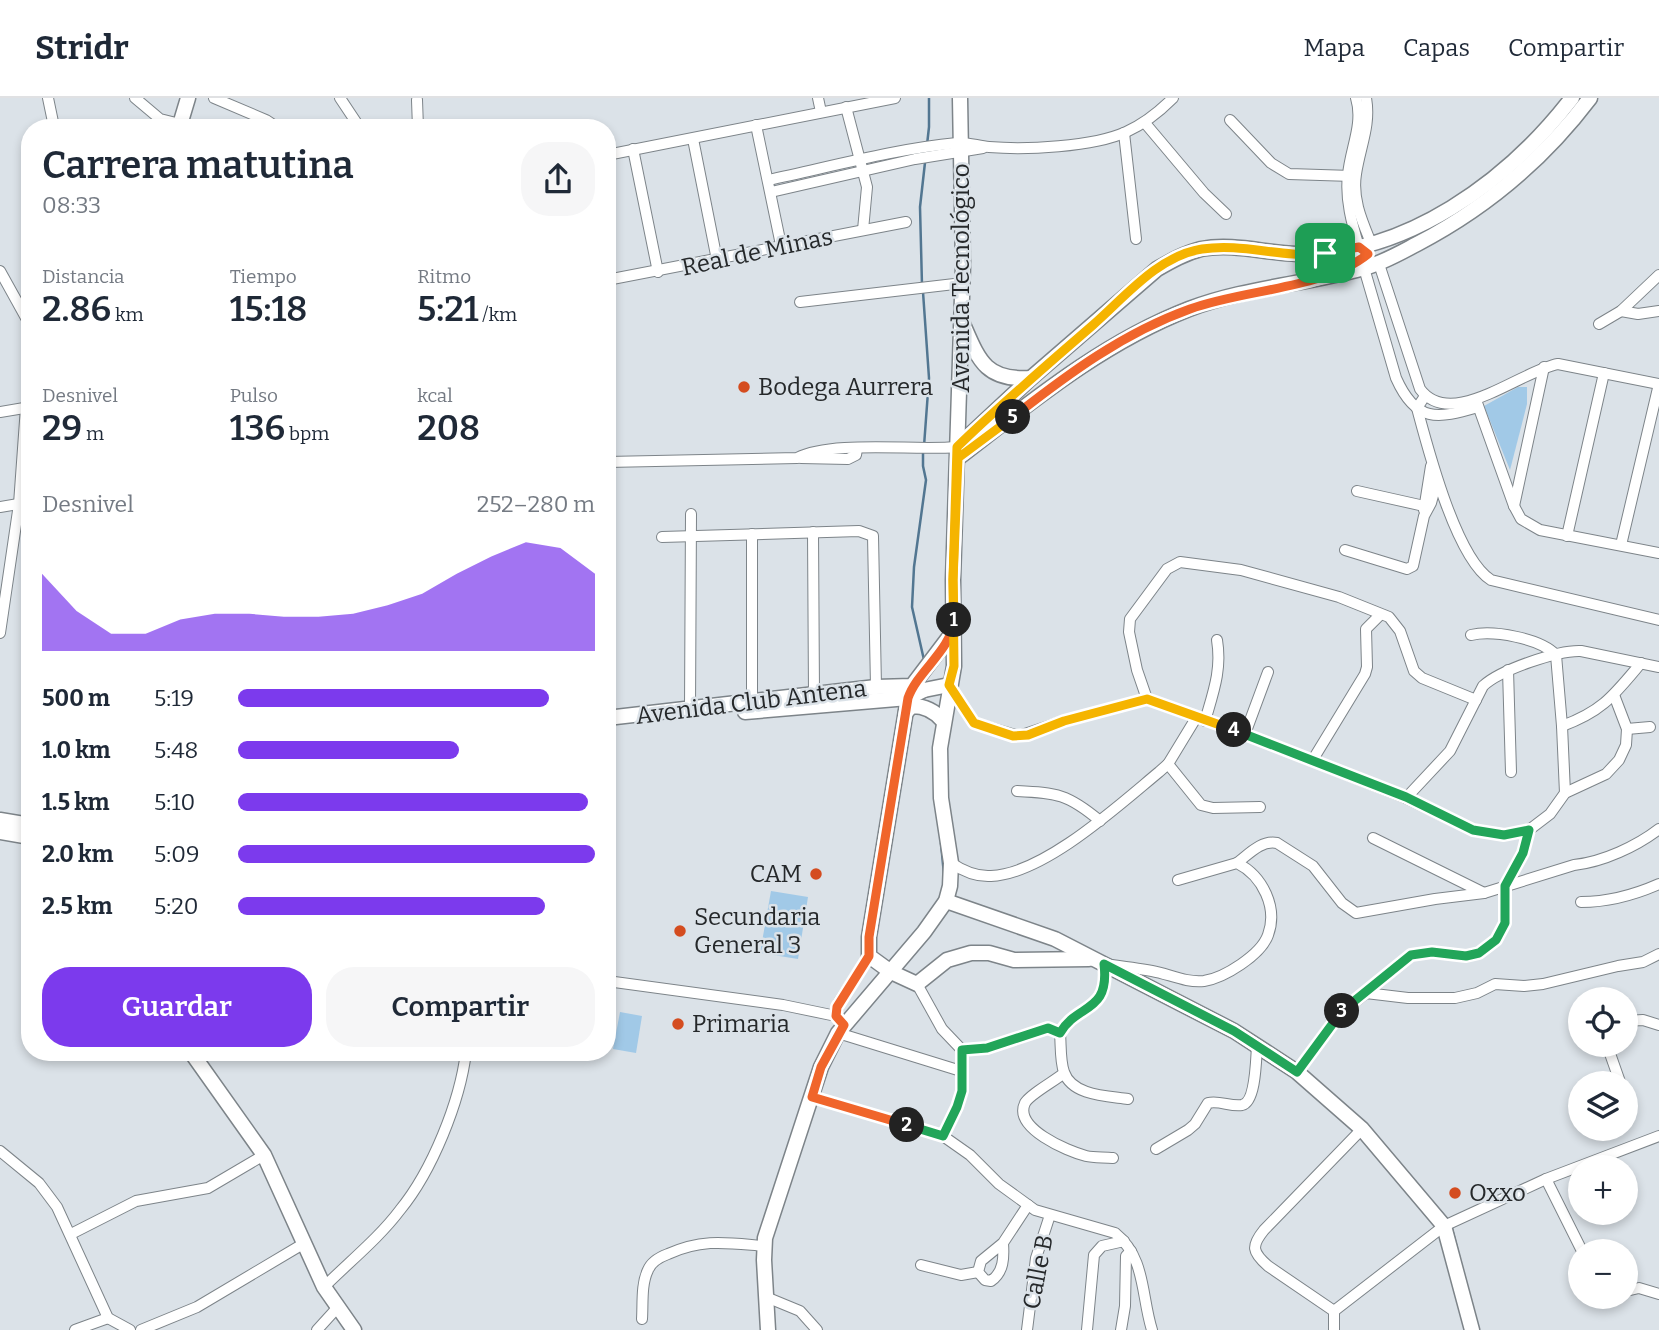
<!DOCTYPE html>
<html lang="es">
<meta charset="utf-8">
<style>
body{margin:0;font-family:Bitter,serif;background:#f6f6f7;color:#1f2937;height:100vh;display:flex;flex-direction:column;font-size:26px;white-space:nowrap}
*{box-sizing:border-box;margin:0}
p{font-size:23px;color:#747a83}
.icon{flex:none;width:38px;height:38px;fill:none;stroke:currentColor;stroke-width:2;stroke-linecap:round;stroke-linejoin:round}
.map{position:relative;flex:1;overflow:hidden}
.details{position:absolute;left:21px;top:21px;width:595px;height:942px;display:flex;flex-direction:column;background:#fff;border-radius:28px;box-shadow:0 4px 10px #0003}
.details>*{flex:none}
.buttons{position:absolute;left:1568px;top:889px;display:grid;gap:14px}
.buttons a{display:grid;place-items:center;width:70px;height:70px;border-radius:50%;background:#fff;box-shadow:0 4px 10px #0003;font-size:35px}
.pin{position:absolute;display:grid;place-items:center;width:60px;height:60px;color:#fff;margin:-30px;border-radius:14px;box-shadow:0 4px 10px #0006}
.km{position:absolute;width:35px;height:35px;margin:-18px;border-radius:50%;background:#222;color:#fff;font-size:19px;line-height:35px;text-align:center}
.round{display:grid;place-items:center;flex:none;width:74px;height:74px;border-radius:28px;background:#f6f6f7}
.summary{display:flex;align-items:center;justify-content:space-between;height:119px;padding:0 21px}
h1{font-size:38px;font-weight:600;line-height:52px}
.metrics{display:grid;grid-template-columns:repeat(3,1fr);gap:10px;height:119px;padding:7px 21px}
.metrics div{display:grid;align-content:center}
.metrics b{font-size:35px;font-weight:600}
.metrics small{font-size:19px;font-weight:400}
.metrics p{font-size:19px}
.chart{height:196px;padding:14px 21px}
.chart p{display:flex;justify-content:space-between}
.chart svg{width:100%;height:126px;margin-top:7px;fill:#7c3aed;opacity:.7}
.cta{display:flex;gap:14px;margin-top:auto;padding:14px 21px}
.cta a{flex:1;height:80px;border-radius:28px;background:#7c3aed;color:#fff;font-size:28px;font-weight:600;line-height:80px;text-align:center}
.cta a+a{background:#f6f6f7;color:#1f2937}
ul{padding:0 21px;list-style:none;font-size:23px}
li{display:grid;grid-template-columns:112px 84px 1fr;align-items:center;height:52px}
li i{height:18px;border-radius:9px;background:#7c3aed}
header{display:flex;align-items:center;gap:42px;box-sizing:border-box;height:98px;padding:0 35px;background:#fff;border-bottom:2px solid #e0e1e3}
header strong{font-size:33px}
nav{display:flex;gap:38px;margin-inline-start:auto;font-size:24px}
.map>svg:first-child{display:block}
</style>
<header>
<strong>Stridr</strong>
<nav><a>Mapa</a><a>Capas</a><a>Compartir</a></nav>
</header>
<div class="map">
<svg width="1659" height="1232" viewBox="0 0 1659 1232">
<rect width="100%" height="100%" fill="#dbe2e8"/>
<!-- green -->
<g fill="#a1c9e7">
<path d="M1518,289h9v17l-17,66 -26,-64z"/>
<path d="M771,793l37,6 -10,62 -38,-6z"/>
<path d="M620,914l22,4 -6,37 -23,-4z"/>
</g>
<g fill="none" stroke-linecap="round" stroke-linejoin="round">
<!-- stream -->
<g stroke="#527691" stroke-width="2.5">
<path d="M922,187l-2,-78 9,-80v-29"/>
<path d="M923,194l6,86 -5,68"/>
<path d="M923,354v14l3,14 -12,87 -2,40 12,53"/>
<path d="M941,745l3,32"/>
<path d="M1451,1127l8,31"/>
</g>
<!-- street casing -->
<g stroke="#7d8489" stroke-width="12">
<g id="street">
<path d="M48,0l5,24 4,6"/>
<path d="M135,0l25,21 20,5"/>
<path d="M214,0l52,22 12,8"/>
<path d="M340,0l20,30"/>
<path d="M818,0l3,14"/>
<path d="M1356,0c8,26 -6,51 -8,77 -3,24 4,49 11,72"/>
<path d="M1366,0c5,27 -6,49 -10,76 -4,25 6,47 15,69"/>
<path d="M417,2l1,28"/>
<path d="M846,9l21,80 -4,43"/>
<path d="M1230,22l41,43 18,11 63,2"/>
<path d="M1145,25l59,70 22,21"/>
<path d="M756,27l25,120"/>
<path d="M1124,35l12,106"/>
<path d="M693,41l24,121"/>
<path d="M633,51l25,123"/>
<path d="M607,57l288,-57"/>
<path d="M768,82c62,-13 126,-31 189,-37 10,-1 21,3 32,4 36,3 104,0 137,-15 18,-8 33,-20 47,-34"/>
<path d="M771,94l144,-33 68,-11"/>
<path d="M1379,166l41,125c31,42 100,-18 138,-25l101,20"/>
<path d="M1364,170l32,110c20,45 41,41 82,29"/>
<path d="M0,173l30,54"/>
<path d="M607,182l299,-58"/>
<path d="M800,204l163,-19"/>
<path d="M1621,213l17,3 21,-3"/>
<path d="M1599,226l22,-13 38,-36"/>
<path d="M1425,298l-8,12c11,41 39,150 74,172l168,40"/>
<path d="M1476,302l38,106 7,13 19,11 119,23"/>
<path d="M0,314l30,-5"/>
<path d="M801,360l47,1 8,-4 1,-6"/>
<path d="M607,364l190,-4c36,-18 117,-7 160,-11"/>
<path d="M1357,393l67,15"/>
<path d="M1514,408l30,-139"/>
<path d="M0,409l30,-5"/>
<path d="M1424,412l7,-44"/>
<path d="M813,434l1,163"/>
<path d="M1567,438l37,-163"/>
<path d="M662,439l197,-6 14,5 3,151"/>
<path d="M1621,447l38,-161"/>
<path d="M1345,452l62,19 6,-3 11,-50 7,-13 6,-22"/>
<path d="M0,535l19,-129 7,-97"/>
<path d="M1471,537c22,-5 69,3 85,20l6,71 3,67"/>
<path d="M1508,572l3,102"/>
<path d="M949,587l25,38 45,13 45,-15 83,-22 98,35 161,64 67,32 31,5 25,-5 21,-16 15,-21 41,-19 13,-14 7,-15 1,-16 -13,-34"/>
<path d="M1147,601l-10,-29 -8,-38 1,-13 37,-50 13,-7 61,8 98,27 50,20 11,14 14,40 8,7 54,22"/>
<path d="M752,604v-168"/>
<path d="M690,610l1,-194"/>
<path d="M1205,623c8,-28 17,-51 12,-81"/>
<path d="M1562,628c41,-15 52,-31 79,-63"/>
<path d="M1627,631l23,-2"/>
<path d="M1245,636l23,-62"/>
<path d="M1312,663l53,-87 2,-7 -1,-38 14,-14"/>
<path d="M1168,666l33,41 12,3 47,-1"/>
<path d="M1017,693c40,2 51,3 83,30"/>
<path d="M1406,700l44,-47 33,-65c17,-16 75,-36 98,-35l78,16"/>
<path d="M1373,740l111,55"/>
<path d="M951,765c12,8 25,14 40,13 53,-2 128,-71 168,-104l9,-8 28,-46"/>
<path d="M1237,765c12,-9 24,-23 40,-20l36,23 29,37 14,10 79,-14 49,-6 90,-28c29,-3 63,-19 85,-36"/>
<path d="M1581,804c28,0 53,-7 78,-18"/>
<path d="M607,883l176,24 53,11 8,9"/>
<path d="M917,886l25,45 20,21v41l-5,15 -14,30"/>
<path d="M1366,895l45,-38 21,-3 34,4 13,-3 17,-13 9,-17v-37l18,-33 6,-23"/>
<path d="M836,918l3,-14 30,-46"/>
<path d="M1626,923l17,-1 16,5"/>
<path d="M838,935l123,38"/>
<path d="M1607,947l13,37"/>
<path d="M962,952l25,-2 61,-20 12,5"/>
<path d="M1297,974l41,-57 28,-22 42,5h47l22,-5 18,-9 29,2 19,-2 75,-18 25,-4 16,-8"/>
<path d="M1064,975c-9,8 -34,21 -39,30 -12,25 42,48 61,53 8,2 18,1 27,2"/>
<path d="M812,999l131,39 27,19 29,29 36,26 80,23c31,25 26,62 37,97"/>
<path d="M1128,1001c-20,-3 -56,-3 -64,-27 -4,-11 -3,-27 -4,-39 18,-30 50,-19 44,-69 16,2 32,4 48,7 17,3 34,12 52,10 20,-3 57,-26 64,-46 10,-27 -5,-59 -31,-72l-59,17"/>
<path d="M1156,1051l32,-19 7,-6 13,-21c11,-3 23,4 34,2 14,-3 14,-47 15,-59"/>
<path d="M0,1053l39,32 18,24 51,111 22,12"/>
<path d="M1546,1081l36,72"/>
<path d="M71,1136l65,-33 72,-13 56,-33"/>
<path d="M1003,1145c1,14 1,29 -12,38l-6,-1 -7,-8 3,-11 22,-18 25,-38"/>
<path d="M921,1167l40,10 17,-3"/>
<path d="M324,1189c25,-25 55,-49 76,-77 32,-39 60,-108 66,-158"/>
<path d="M1626,1193l13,-3 20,6"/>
<path d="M766,1199l34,14 17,19"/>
<path d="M1334,1213l110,-85 102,-47 113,-43"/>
<path d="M642,1221c1,-15 -1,-35 6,-49 3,-8 12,-13 20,-16 35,-16 60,-11 96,-8"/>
<path d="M75,1232l33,-12"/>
<path d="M141,1232l56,-23 106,-63"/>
<path d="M317,1232l20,-22"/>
<path d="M1027,1232l9,-72 14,-43"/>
<path d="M1087,1232l7,-75 8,-9 22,-5"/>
<path d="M1121,1232l4,-24 1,-50 5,-5"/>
<path d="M1334,1232v-19l-66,-45c-16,-14 -17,-20 -4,-36l98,-101"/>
</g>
</g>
<!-- secondary casing -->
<g stroke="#7d8489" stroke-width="17">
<g id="secondary">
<path d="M179,30l9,-30"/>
<path d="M963,226c16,37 23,57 68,54"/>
<path d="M957,349l74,-69 126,-109c14,-8 28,-16 44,-20 32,-6 64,4 96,5 109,2 211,-73 275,-156"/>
<path d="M958,360c73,-56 144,-115 231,-149 54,-21 118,-25 175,-41 19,-5 36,-15 53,-24 69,-36 126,-84 173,-146"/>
<path d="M924,592l-12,-4 -4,12 -39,239v19l22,16 26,12 30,-24 24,-7h18l25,7 75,-1"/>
<path d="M745,614l163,-14 16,-8 25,-5"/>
<path d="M906,614l6,-6c13,0 23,5 31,15"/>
<path d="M607,620l269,-31 36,-1 41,-54"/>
<path d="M0,722l30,5"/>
<path d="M0,734l30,5"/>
<path d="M946,803l109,38 179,92 63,41 65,57 82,97 28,104"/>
<path d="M191,954l73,103 60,132 30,43"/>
<path d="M768,1232l-4,-70 1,-22 56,-171 17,-34 86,-101 22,-31 4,-15 1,-23 -10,-65 -1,-50 14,-82 -1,-86 10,-315 -3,-167"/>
</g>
</g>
<!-- street -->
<use href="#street" stroke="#fff" stroke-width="10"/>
<!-- secondary -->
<use href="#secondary" stroke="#fff" stroke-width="14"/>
</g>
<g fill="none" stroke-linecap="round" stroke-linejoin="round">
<!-- split-1 casing -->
<g stroke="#fff" stroke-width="14">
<path id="split-1" d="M954,522l-1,-40 4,-133c44,-43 90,-82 136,-122 32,-28 65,-69 109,-76 31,-5 61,3 91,5 11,1 22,-1 32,-1"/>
</g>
<!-- split-2 casing -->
<g stroke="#fff" stroke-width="14">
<path id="split-2" d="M907,1027l-95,-28 9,-30 23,-42 -8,-9 1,-9 32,-51v-19l39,-239c10,-28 43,-47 46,-78"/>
</g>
<!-- split-3 casing -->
<g stroke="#fff" stroke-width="14">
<path id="split-3" d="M907,1027l36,11 14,-29 5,-16v-41l25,-2 61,-20 12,5c17,-30 50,-19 44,-69l130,67 63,41 45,-61"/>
</g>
<!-- split-4 casing -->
<g stroke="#fff" stroke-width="14">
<path id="split-4" d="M1234,632l172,67 67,33 31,5 25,-5 -6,23 -18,33v37l-9,17 -17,13 -13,3 -34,-4 -21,3 -69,56"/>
</g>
<!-- split-5 casing -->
<g stroke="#fff" stroke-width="14">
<path id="split-5" d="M1013,319l-55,41 -5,122 1,86 -5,19 25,38 39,13 15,-1 36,-14 83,-22 87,31"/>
</g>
<!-- split-6 casing -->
<g stroke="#fff" stroke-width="14">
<path id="split-6" d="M1013,319c55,-43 110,-84 177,-108 54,-20 135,-20 178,-55l-9,-7 -34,6"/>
</g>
<!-- split-1 -->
<use href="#split-1" stroke="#f5b400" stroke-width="9"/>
<!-- split-2 -->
<use href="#split-2" stroke="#f0652b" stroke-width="9"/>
<!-- split-3 -->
<use href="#split-3" stroke="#22a559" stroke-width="9"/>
<!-- split-4 -->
<use href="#split-4" stroke="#22a559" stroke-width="9"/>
<!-- split-5 -->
<use href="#split-5" stroke="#f5b400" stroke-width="9"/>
<!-- split-6 -->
<use href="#split-6" stroke="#f0652b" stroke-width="9"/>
</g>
<!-- markers -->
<g fill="#d44c1f" stroke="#dbe2e8" stroke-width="2.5">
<circle cx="744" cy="289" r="7"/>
<circle cx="816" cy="776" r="7"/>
<circle cx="680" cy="833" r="7"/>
<circle cx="678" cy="926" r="7"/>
<circle cx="1455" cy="1095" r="7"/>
</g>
<g text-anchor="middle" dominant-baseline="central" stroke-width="5" stroke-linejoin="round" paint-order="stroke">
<!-- street labels -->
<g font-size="24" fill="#25282a" stroke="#dbe2e8">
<text transform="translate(757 154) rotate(-12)">Real de Minas</text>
<text transform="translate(961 180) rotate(-90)">Avenida Tecnológico</text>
<text transform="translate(751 604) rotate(-7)">Avenida Club Antena</text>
<text transform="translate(1038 1174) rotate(-79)">Calle B</text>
</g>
<!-- poi labels -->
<g font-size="24" fill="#25282a" stroke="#dbe2e8" text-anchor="start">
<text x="758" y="289">Bodega Aurrera</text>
<text x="802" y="776" text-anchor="end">CAM</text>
<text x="694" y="819">Secundaria<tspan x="694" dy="28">General 3</tspan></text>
<text x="692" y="926">Primaria</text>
<text x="1469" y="1095">Oxxo</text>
</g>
</g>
</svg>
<div class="buttons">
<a><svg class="icon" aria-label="locate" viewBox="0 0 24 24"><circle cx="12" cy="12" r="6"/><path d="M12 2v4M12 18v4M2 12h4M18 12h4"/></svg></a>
<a><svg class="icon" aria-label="layers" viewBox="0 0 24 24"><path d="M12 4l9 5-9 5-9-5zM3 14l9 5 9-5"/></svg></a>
<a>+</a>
<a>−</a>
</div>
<div class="pin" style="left:1325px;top:155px;background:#1e9e55"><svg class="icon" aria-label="arrive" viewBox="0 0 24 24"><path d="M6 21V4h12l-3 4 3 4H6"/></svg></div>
<b class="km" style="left:954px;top:522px">1</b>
<b class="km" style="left:907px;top:1027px">2</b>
<b class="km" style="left:1342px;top:913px">3</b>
<b class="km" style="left:1234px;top:632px">4</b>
<b class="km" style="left:1013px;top:319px">5</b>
<section class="details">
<div class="summary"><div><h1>Carrera matutina</h1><p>08:33</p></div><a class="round"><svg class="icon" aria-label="share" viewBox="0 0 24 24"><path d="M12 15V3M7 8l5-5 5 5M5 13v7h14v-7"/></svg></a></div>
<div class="metrics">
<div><p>Distancia</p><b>2.86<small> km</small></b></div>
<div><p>Tiempo</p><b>15:18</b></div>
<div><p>Ritmo</p><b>5:21<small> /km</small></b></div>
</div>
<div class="metrics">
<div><p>Desnivel</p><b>29<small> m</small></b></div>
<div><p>Pulso</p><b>136<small> bpm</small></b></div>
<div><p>kcal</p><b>208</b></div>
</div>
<div class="chart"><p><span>Desnivel</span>252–280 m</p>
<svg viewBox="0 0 160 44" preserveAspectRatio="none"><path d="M0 44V17L10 30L20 38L30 38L40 33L50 31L60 31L70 32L80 32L90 31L100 28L110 24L120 17L130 11L140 6L150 8L160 17V44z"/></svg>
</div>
<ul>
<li><b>500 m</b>5:19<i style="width:87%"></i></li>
<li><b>1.0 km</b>5:48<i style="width:62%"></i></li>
<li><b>1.5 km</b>5:10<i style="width:98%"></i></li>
<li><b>2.0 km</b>5:09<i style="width:100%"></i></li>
<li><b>2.5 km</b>5:20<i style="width:86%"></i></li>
</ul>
<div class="cta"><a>Guardar</a><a>Compartir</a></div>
</section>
</div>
